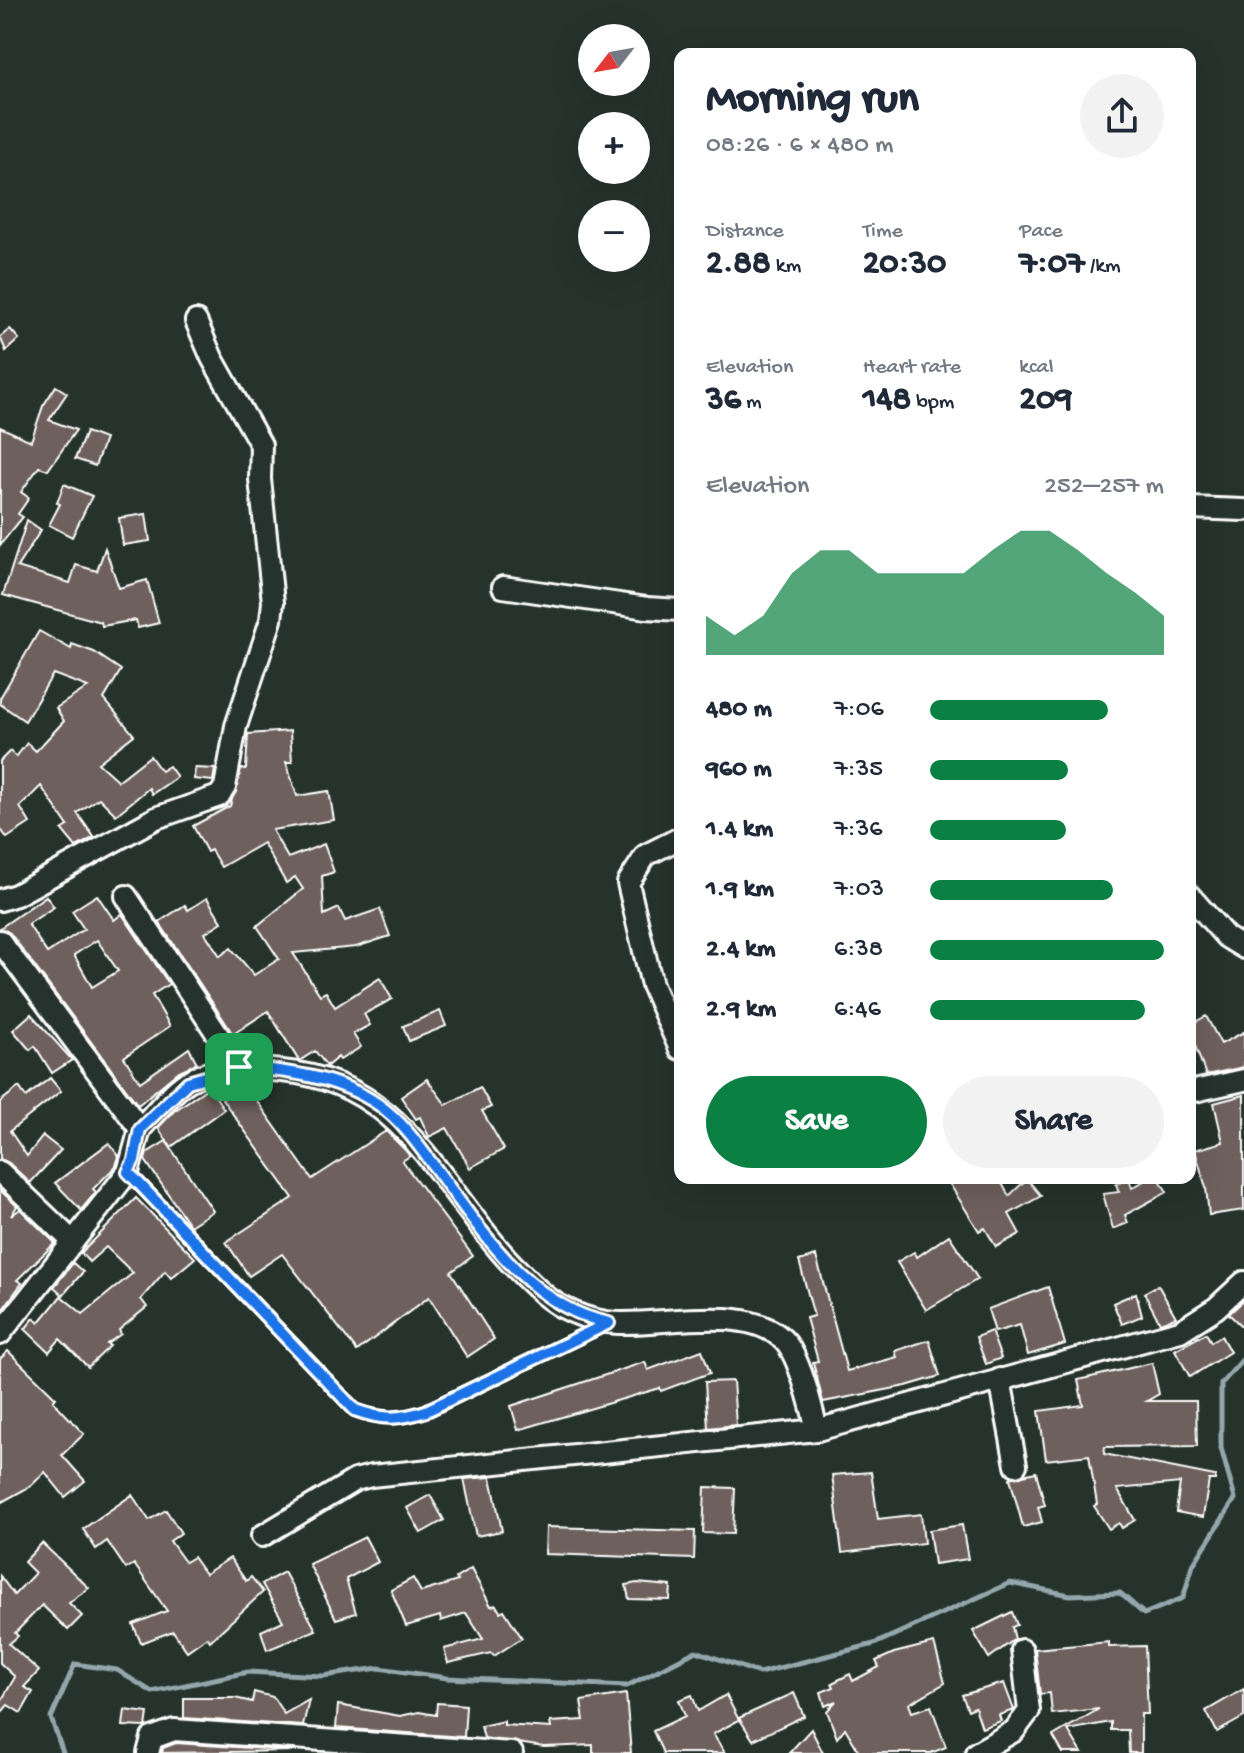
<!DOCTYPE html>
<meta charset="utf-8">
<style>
body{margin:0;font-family:"Gochi Hand",sans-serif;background:#f2f2f3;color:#1f2937;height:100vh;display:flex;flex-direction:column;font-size:30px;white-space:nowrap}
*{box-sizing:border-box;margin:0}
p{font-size:26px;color:#747a83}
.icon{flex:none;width:44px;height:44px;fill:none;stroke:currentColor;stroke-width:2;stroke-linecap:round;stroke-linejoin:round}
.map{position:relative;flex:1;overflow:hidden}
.sheet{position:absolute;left:674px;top:48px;width:522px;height:1136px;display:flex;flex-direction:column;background:#fff;border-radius:16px;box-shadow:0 8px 32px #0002}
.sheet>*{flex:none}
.needle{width:52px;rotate:239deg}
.fabs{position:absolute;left:578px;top:24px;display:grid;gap:16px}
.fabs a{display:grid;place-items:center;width:72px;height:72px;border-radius:50%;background:#fff;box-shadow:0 8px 32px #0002;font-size:40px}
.pin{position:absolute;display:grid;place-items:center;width:68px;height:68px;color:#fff;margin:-34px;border-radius:16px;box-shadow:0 4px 12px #0006}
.round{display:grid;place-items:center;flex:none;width:84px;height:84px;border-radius:42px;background:#f2f2f3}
.overview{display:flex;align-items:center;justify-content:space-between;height:136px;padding:0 32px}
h1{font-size:44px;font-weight:700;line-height:60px}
.stats{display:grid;grid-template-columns:repeat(3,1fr);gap:12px;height:136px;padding:8px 32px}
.stats div{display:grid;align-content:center}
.stats b{font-size:34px;font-weight:700}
.stats small{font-size:22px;font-weight:400}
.stats p{font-size:22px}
.chart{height:224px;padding:16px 32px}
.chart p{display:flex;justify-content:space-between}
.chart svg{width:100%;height:144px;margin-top:8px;fill:#0b8043;opacity:.7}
.primary-button{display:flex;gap:16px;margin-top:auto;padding:16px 32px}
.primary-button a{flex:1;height:92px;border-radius:48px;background:#0b8043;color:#fff;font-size:32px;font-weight:700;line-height:92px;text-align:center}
.primary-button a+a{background:#f2f2f3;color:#1f2937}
ul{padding:0 32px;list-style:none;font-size:26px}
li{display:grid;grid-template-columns:128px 96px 1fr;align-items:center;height:60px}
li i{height:20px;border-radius:10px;background:#0b8043}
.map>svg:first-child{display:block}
</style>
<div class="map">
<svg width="1244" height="1753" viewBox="0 0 1244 1753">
<rect width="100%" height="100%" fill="#26332d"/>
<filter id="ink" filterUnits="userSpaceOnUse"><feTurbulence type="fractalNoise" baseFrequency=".0125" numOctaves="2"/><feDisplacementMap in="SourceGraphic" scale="16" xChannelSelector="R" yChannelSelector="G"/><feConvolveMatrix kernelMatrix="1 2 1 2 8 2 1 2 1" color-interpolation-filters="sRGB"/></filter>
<g filter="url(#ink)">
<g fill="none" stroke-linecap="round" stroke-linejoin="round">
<!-- stream -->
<path stroke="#94a7ac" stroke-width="5" d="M63,1753l-12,-35 24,-54 42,6 35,22 96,-20 75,4 56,-8 68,10 180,8 69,-35 63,22 115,-29 136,-61 60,12 50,-2 24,21 39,-16 10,-33 42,-66 -14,-51v-64l23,-26"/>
</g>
<!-- building -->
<g fill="#6e615c" stroke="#fff" stroke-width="2" fill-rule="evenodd">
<path d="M10,329l9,10 -13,12 -6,-14z"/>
<path d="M56,386l11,7 -18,27 27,10 -28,40 -9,-3 -18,25 8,6 -11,16 5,3 -23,28v-118l31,14 12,-35z"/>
<path d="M86,432l19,7 -10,27 -20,-7z"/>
<path d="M64,484l28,12 -20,41 -23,-12 11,-21 -3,-1z"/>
<path d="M146,514l4,27 -27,4 -4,-27z"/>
<path d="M27,520l14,10 -24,37 53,16 6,-18 21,6 8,-23 14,40 28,-8 12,43 -21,5 -2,-8 -34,6 -1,-4 -98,-27z"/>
<path d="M39,631l32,18 1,-5 22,8 27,18 -17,29 30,36 -36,28 20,18 32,-25 11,15 8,-5 8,11 -25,17 -3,-6 -33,27 -17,-17 -22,15 17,24 -18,10 -14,-17 6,-4 -27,-40 -21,21 10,16 -23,15 -7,-10v-67l10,-10 6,6 11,-14 9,8 28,-30 -8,-13 32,-21 -35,-13 -28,47 -25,-17v-6z"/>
<path d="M290,731l2,31h-6l11,34 32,-5 5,29 -62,10 16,28 36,-14 10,28 -12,4 2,39 15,-7 6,13 35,-12 10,27 -34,11 -63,6 27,42 6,-3 9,15 45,-29 12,21 -28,15 6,11 -17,9 8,13 -21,13 -2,-3 -11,9 -12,-15 -16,10 -31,-50 -35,23 -74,-112 26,-17 3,5 19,-12 15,24 -17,11 15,23 11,-8 23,27 25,-16 -22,-33 46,-37 -8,-12 -9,6 -23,-40 -42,24 -10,-17 -4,2 -14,-26 37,-20 11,-37h5l2,-35z"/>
<path d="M195,768l20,1 -2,12 -19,-2z"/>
<path d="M97,895l17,25 8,-6 47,70 -17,11 18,31 -46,31 16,25 49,-34 8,15 -18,8 -41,34 -128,-172 -10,-5 46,-32 8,11 -26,17 19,29 37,-24 -12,-18zM97,940l21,31 -26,16 -18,-32z"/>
<path d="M440,1011l6,15 -37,15 -6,-15z"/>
<path d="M31,1014l41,46 -20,13 -17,-27 -5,4 -17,-20z"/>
<path d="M1206,1016l15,28 23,-12v35l-38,8 -11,-29 -5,1v-22z"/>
<path d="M50,1078l11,13 -51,40 17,25 16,-20 18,14 -31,33 -21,-20 -9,-4v-57l19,-15 7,10z"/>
<path d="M427,1079l19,26 34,-18 11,20 -9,4 22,38 -34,19 -23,-40 -18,9 -9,-20 -4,2 -15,-22z"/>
<path d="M245,1084l67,95 74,-48 19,19 5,6 -8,5 71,95 -22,16 43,67 -27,18 -38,-60 -72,54 -75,-97 -33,22 -23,-34 67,-44 -71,-99z"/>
<path d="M209,1087l15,22 -53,38 -13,-19 16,-17z"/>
<path d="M1244,1095v115l-35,5 -3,-27 -11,-38 28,-8 -9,-39z"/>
<path d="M166,1141l47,70 -23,15 -45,-66 2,-7z"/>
<path d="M109,1143l10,13 -3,10 -23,23 3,3 -15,18 -26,-27z"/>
<path d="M946,1178h53l10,18 18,-17 14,17 -32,18 11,20 -24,13 -11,-19 -6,3z"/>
<path d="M1149,1178h10l8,14 -42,23 3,8 -15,6 -10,-35 16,-2 -3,-8 13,-5 3,9z"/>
<path d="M0,1190l17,16 -6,10 9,-7 35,34 -38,37 5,3 -22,30z"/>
<path d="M136,1198l59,60 -24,20 -6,-7 -24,28 6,8 -28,23 2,4 -14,10 3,2 -22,21 -28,-28 -11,13 -24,-23 9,-11 5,5 22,-27 22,18 50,-41 -27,-26 -17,15 -8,-9z"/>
<path d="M949,1235l29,44 -52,31 -29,-48 17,-10 3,5z"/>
<path d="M816,1256l31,115 50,-14 -2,-6 34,-11 11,36 -34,10 -83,16 -10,-40 5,-1 -12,-43 8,-2 -15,-55z"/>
<path d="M73,1263l10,9 -20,23 -9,-8z"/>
<path d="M1158,1285l18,32 -16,6 -16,-30z"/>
<path d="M1048,1287l17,57 -37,11 -8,-30 -25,7 -7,-23z"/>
<path d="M1136,1293l6,23 -20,8 -9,-21z"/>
<path d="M1244,1300v29l-15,-15z"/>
<path d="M991,1331l10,27 -15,6 -10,-27z"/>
<path d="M1206,1333l5,9 10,-6 9,16 -40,25 -15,-27z"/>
<path d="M702,1350l8,23 -49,18 -1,-3 -142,42 -7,-24 134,-44 3,8z"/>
<path d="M8,1351l48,47 -3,3 31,33 -22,21 23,26 -20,16 -20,-25 -14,14 -31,17v-144z"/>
<path d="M1152,1363l7,31 -12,7h49l1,45 -92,1 -1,7 111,22v4h-6l-6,37 -27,-5 4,-29 -63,6 18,31 -13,8 -3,-5 -10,6 -15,-23 3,-2 -8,-49 -43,5 -7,-49 44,-6 -5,-25z"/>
<path d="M733,1381l3,44 -28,3 -3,-46z"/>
<path d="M871,1472l7,47 43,-5 3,29 -82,10 -10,-78z"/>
<path d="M1036,1472l9,33 -7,2 4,15 -19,5 -13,-49z"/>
<path d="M491,1477l11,54 -26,5 -12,-57z"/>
<path d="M705,1487l30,1 -2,46 -30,-1z"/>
<path d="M132,1495l17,25 17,-10 15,23 -11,8 15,21 8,-5 12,17 25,-16 16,23 5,-4 12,15 -53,49 -3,-4 -20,14 -14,-20 -32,12 -8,-19 34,-13 -33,-47 -8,5 -19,-28 -11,8 -13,-20z"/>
<path d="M430,1495l14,25 -23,13 -14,-25z"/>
<path d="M962,1525l6,34 -34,5 -5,-34z"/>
<path d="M546,1527l149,4 -1,28 -149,-5z"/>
<path d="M365,1537l13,25 -32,17 10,34 -20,6 -27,-55z"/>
<path d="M42,1543l47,45 -20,15 13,13 -14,14 -26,-25 -27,28 3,3 -9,8 30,27 -15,16 9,5 -12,21 -13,-8 -7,8 -1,-10 15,-26 -15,-14v-87l14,19 21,-22 -11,-11z"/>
<path d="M471,1569l20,37 5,-1 4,7 4,-2 18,28 -28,18 -3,-3 -43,10 -4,-14 39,-10 -17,-26 -25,8 -1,-5 -34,10 -15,-36 22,-12 8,14 37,-11 -2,-3z"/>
<path d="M284,1572l32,58 -49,20 -6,-19 22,-10 -21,-37z"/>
<path d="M637,1583l34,3 -1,14 -41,-1 -3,-14z"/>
<path d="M1012,1612l5,13 -5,2 3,12 -26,19 -16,-27z"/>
<path d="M1109,1642v5l36,-1 3,68h-7v39h-12l-1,-23h-17v-8l-43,8 14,23h-19l-10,-17 46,-27 -47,5 -2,-21 -10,1 -5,-45z"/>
<path d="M934,1643l11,40 -36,21 3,8 19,-6 15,41 -15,6h-71l-15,-25 -8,10 -10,-27 9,-10 -11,5 -4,-14 13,-5 -2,-4 18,-9 3,7 26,-14 -3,-6 18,-8z"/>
<path d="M1004,1683l10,27 -15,5 2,6 -19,7 -7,-21 -7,3 -6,-15z"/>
<path d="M1244,1689v28l-27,15 -11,-21z"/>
<path d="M254,1692l19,5 11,17 25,-14 -6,26 -119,-8v-20h51l17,4z"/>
<path d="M794,1693l10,23 -51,24 -14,-22z"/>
<path d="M626,1694l5,59h-38v-8l-49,2 -60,-9 -3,-12 23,-5v4l47,3 -1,-6 34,-2 -3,-19z"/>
<path d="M692,1695l6,16 28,-16 13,25 -26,14 12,19h-62l-10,-22 32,-15 -6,-16z"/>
<path d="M437,1703l29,2 -2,32 -128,-9 2,-23 62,11 19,-4 17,3z"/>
<path d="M125,1710l23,3 -2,14 -23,-1z"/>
<path d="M811,1729l12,24h-34z"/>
<path d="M176,1743l121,8 -135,2 1,-5z"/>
</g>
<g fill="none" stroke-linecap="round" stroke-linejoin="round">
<!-- lane casing -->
<g stroke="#fff" stroke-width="16">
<path id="lane" d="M128,1172l227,238c27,10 43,10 71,1l180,-87"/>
</g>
<!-- street casing -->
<g stroke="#fff" stroke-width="26">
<g id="street">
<path d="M1190,508l54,2"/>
<path d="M503,587l144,21 33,2"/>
<path d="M680,838l-34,17 -18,28 24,102 28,64"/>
<path d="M126,896l113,171"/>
<path d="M1190,896l36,41 18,11"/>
<path d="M0,900l16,-5 140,-77 63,-22 6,-9 11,-61 35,-106 2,-18 -13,-123 1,-34 -49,-87 -16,-37"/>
<path d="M0,941l140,188c14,-15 30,-36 47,-47 28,-17 65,-14 95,-11 122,11 155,112 228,191 16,16 31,33 50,44 15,8 29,14 46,16 49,7 145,-23 181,22 13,17 25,64 30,86l363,-99 36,-23 28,-26"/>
<path d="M1190,1092l54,-12"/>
<path d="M0,1172l72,69"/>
<path d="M0,1334l128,-162 12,-43"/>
<path d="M1000,1379l16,86"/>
<path d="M262,1536l93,-56 16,-4 446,-46"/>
<path d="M148,1753l4,-15 22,-8 338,23"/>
<path d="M976,1753l38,-22 15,-20 -7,-61"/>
</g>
</g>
<!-- lane -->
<use href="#lane" stroke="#26332d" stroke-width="10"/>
<!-- street -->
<use href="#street" stroke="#26332d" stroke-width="20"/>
</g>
</g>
<g fill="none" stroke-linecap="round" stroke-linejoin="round" filter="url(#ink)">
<!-- route casing -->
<g stroke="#fff" stroke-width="16">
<path id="route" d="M239,1067c49,4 98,9 140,38 24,17 40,41 57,64 45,61 93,138 173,154l-183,88c-28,9 -44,9 -71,-1l-227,-238 6,-12 6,-31 48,-47z"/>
</g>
<!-- route -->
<use href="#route" stroke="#1a73e8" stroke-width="10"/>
</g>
</svg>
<div class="fabs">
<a><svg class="needle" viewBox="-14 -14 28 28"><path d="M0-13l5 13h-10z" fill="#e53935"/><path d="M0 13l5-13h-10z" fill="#747a83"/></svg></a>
<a>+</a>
<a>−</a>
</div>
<div class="pin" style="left:239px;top:1067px;background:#1e9e55"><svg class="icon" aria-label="arrive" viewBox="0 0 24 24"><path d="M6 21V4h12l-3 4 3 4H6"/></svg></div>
<section class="sheet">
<div class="overview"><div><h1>Morning run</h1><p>08:26 · 6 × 480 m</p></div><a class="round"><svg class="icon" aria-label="share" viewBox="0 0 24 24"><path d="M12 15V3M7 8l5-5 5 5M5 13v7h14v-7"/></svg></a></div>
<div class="stats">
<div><p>Distance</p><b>2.88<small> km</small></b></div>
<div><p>Time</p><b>20:30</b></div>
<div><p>Pace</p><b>7:07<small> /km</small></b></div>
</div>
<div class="stats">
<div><p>Elevation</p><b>36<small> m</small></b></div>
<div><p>Heart rate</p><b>148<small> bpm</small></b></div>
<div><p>kcal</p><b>209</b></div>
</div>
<div class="chart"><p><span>Elevation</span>252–257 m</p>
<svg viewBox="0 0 160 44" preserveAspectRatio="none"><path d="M0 44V32L10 38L20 32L30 19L40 12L50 12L60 19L70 19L80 19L90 19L100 12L110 6L120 6L130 12L140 19L150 25L160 32V44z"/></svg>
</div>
<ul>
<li><b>480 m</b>7:06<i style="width:76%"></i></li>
<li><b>960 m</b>7:35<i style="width:59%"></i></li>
<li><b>1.4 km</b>7:36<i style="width:58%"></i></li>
<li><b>1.9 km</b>7:03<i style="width:78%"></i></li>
<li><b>2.4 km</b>6:38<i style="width:100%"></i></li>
<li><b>2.9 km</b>6:46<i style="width:92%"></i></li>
</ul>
<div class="primary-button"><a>Save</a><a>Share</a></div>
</section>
</div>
